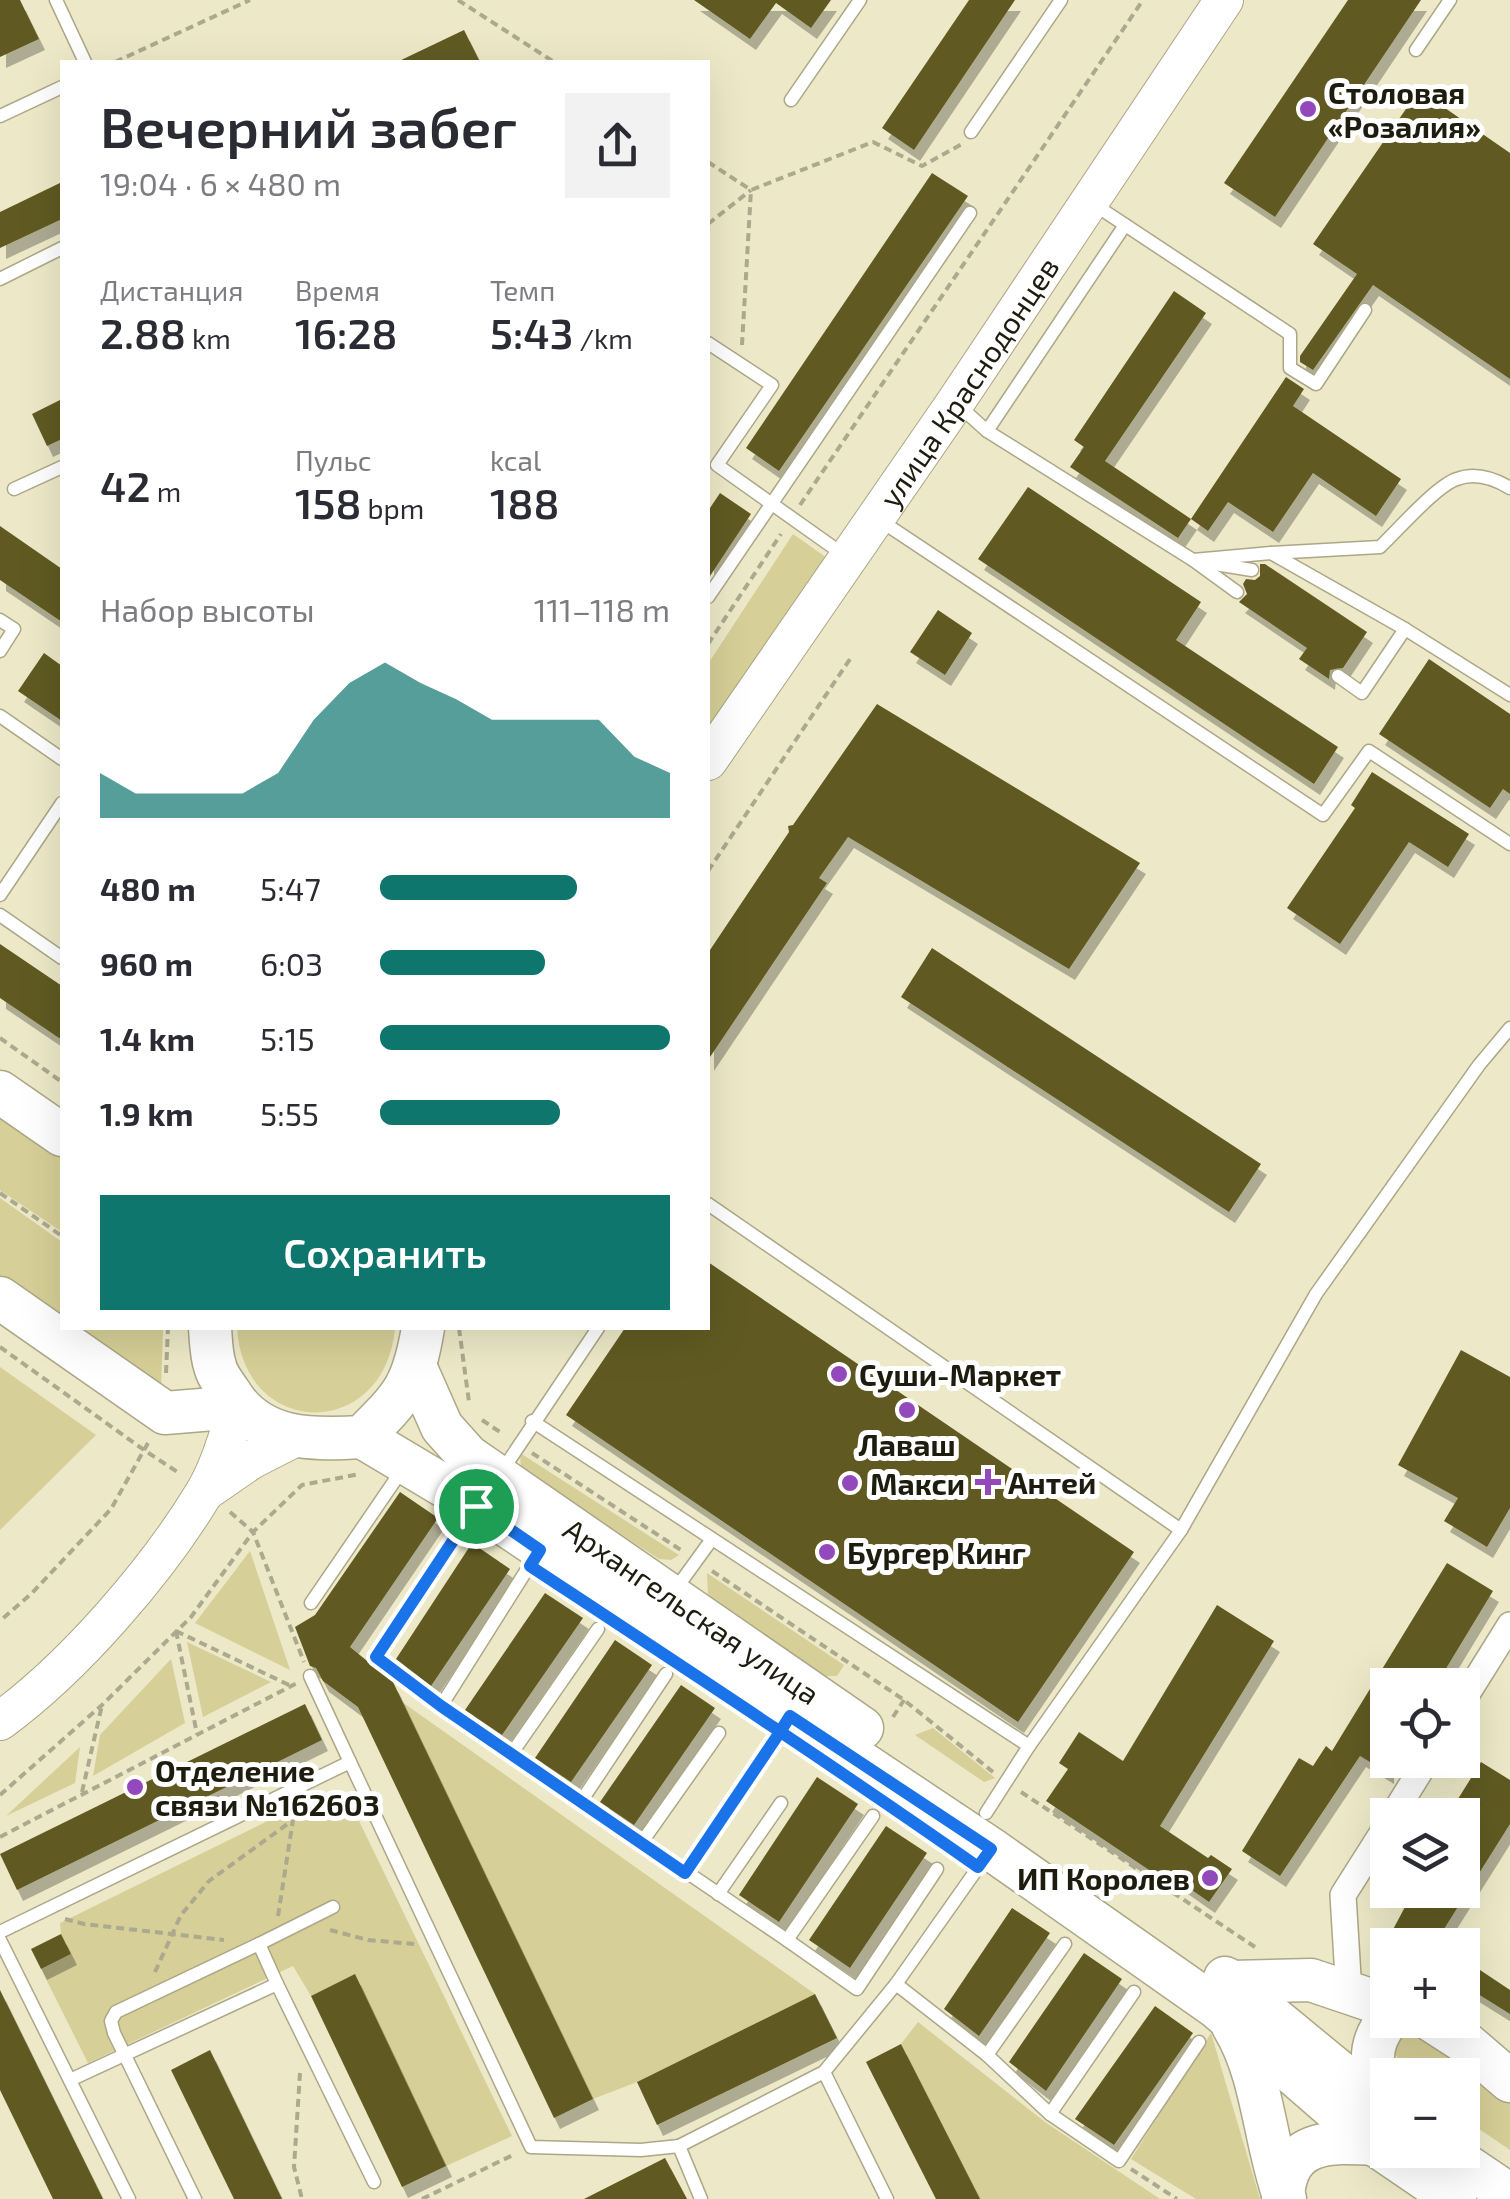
<!DOCTYPE html>
<html lang="ru">
<meta charset="utf-8">
<style>
body{margin:0;font-family:"Exo 2",sans-serif;background:#f2f2f3;color:#2b2b33;height:100vh;display:flex;flex-direction:column;font-size:38px;white-space:nowrap}
*{box-sizing:border-box;margin:0}
p{font-size:32px;color:#7c7c81}
.icon{flex:none;width:55px;height:55px;fill:none;stroke:currentColor;stroke-width:2;stroke-linecap:round;stroke-linejoin:round}
.map{position:relative;flex:1;overflow:hidden}
.panel{position:absolute;left:60px;top:60px;width:650px;height:1270px;display:flex;flex-direction:column;background:#fff;border-radius:0px;box-shadow:0 10px 40px #0002}
.panel>*{flex:none}
.controls{position:absolute;left:1370px;top:1668px;display:grid;gap:20px}
.controls a{display:grid;place-items:center;width:110px;height:110px;border-radius:0px;background:#fff;box-shadow:0 10px 40px #0002;font-size:50px}
.pin{position:absolute;display:grid;place-items:center;width:85px;height:85px;color:#fff;margin:-42px;border:5px solid #fff;border-radius:50%;box-shadow:0 2px 10px #0007}
.round{display:grid;place-items:center;flex:none;width:105px;height:105px;border-radius:0px;background:#f2f2f3}
.headline{display:flex;align-items:center;justify-content:space-between;height:170px;padding:0 40px}
h1{font-size:55px;font-weight:600;line-height:75px}
.metrics{display:grid;grid-template-columns:repeat(3,1fr);gap:15px;height:170px;padding:10px 40px}
.metrics div{display:grid;align-content:center}
.metrics b{font-size:42px;font-weight:600}
.metrics small{font-size:28px;font-weight:400}
.metrics p{font-size:28px}
.chart{height:280px;padding:20px 40px}
.chart p{display:flex;justify-content:space-between}
.chart svg{width:100%;height:180px;margin-top:10px;fill:#0f766e;opacity:.7}
.primary-button{display:flex;gap:20px;margin-top:auto;padding:20px 40px}
.primary-button a{flex:1;height:115px;border-radius:0px;background:#0f766e;color:#fff;font-size:40px;font-weight:600;line-height:115px;text-align:center}
ul{padding:0 40px;list-style:none;font-size:32px}
li{display:grid;grid-template-columns:160px 120px 1fr;align-items:center;height:75px}
li i{height:25px;border-radius:12px;background:#0f766e}
.map>svg:first-child{display:block}
</style>
<div class="map">
<svg width="1510" height="2199" viewBox="0 0 1510 2199">
<defs>
<filter id="shadow"><feDropShadow dx="6" dy="11" stdDeviation="0" flood-color="#0004"/></filter>
</defs>
<rect width="100%" height="100%" fill="#ede9c8"/>
<!-- green -->
<g fill="#d6cf97">
<path d="M793,534l34,24 -119,173v-67z"/>
<path d="M0,1112l62,41v79l-62,-42z"/>
<path d="M0,1198l62,44v78l-62,-43z"/>
<path d="M73,1328h90l-2,65z"/>
<path d="M237,1328h158c-10,113 -151,112 -158,0z"/>
<path d="M0,1367l96,68 -96,95z"/>
<path d="M520,1453l159,102 -8,5 -12,-1 -138,-89z"/>
<path d="M250,1551l40,119 -95,-47z"/>
<path d="M707,1573l137,92 -7,11h-12l-117,-80z"/>
<path d="M187,1642l84,40 -68,35z"/>
<path d="M171,1659l14,64 -92,53 7,-41z"/>
<path d="M402,1702l413,292 -178,88 -44,17z"/>
<path d="M933,1728l62,50 -11,4 -69,-47z"/>
<path d="M80,1747l-5,36 -69,33z"/>
<path d="M294,1808l65,13 153,315 -66,30 -91,-191 -44,21 -18,-30 -205,97 -47,-94 30,-15 -10,-20 -1,-11z"/>
<path d="M918,2022l127,100 115,77h-180l-79,-155z"/>
<path d="M1211,2033l49,166h-64l-65,-40z"/>
<path d="M1423,2035l87,61v54l-47,-32 -1,-43h-51l-17,-22 5,-14z"/>
</g>
<!-- building -->
<g fill="#615a20" filter="url(#shadow)">
<path d="M0,0h20l19,39 -39,18z"/>
<path d="M694,0h137l-20,28 -35,-25 -26,36z"/>
<path d="M969,0h46l-101,150 -32,-22z"/>
<path d="M1348,0h73l-146,217 -51,-34z"/>
<path d="M464,30l16,32h-83z"/>
<path d="M1419,90l91,63v226l-137,-94 -60,85 -13,-8v-6l57,-82 -44,-30z"/>
<path d="M932,173l36,23 -189,275 -33,-23z"/>
<path d="M62,182v37l-62,29v-36z"/>
<path d="M1174,291l32,22 -101,148 86,58 -13,19 -108,-71 14,-20 -10,-7z"/>
<path d="M1286,377l18,12 -11,17 108,73 -25,37 -63,-43 -40,59 -45,-30 -20,29 -17,-12z"/>
<path d="M62,399v40l-15,7 -15,-32z"/>
<path d="M1028,487l173,115 -25,38 162,107 -24,37 -336,-225z"/>
<path d="M720,493l31,21 -43,65v-68z"/>
<path d="M0,526l62,43v53l-62,-42z"/>
<path d="M1260,564h5l102,68 -24,36 -13,2 -1,9 -30,-20 8,-11 -68,-46 8,-8 -4,-10 3,-5 9,1 5,-4z"/>
<path d="M938,610l34,23 -27,42 -35,-23z"/>
<path d="M44,653l18,13v55l-44,-30z"/>
<path d="M1429,659l81,55v80l-7,-5 -13,19 -111,-74z"/>
<path d="M877,704l263,159 -71,106 -221,-132 -29,41 8,5 -119,177v-107l81,-121 -1,-6 5,-1z"/>
<path d="M1372,772l97,62 -21,33 -39,-25 -69,102 -53,-36 68,-100 -4,-3z"/>
<path d="M0,944l62,42v54l-62,-42z"/>
<path d="M932,948l329,216 -32,48 -328,-215z"/>
<path d="M708,1262l426,290 -116,170 -452,-307 59,-87h83z"/>
<path d="M1461,1350l49,27v131l-23,39 -43,-26 14,-23 -60,-33z"/>
<path d="M400,1492l38,26 -88,129 43,35 200,417 -39,19 -196,-411 -35,-26 -7,-13 -6,-2 -15,-39 20,-12z"/>
<path d="M472,1543l38,26 -79,117 -35,-27z"/>
<path d="M1447,1563l46,28 -57,94h-48v88l-28,-17 -80,120 -38,-25 57,-93 14,8 13,-20 6,5z"/>
<path d="M545,1593l38,25 -81,117 -37,-25z"/>
<path d="M1217,1605l57,36 -114,185 48,32 3,-3 21,14 -23,33 -40,-28 -5,6 -118,-79 22,-32 -9,-6 20,-31 44,29z"/>
<path d="M615,1640l37,25 -81,117 -36,-24z"/>
<path d="M681,1685l34,23 -81,117 -34,-23z"/>
<path d="M305,1704l17,36 -305,150 -17,-36z"/>
<path d="M1481,1762l29,18v44l-76,121h-32l-13,-8 25,-47h48v-75h-14z"/>
<path d="M817,1777l41,27 -79,118 -40,-27z"/>
<path d="M886,1826l41,27 -77,115 -41,-28z"/>
<path d="M1012,1908l38,25 -71,103 -35,-27z"/>
<path d="M61,1934l10,20 -30,15 -10,-20z"/>
<path d="M1084,1953l38,26 -76,112 -37,-29z"/>
<path d="M1462,1958l48,32v24l-48,-30z"/>
<path d="M355,1974l91,192 -44,21 -91,-191z"/>
<path d="M0,1990l103,209h-50l-53,-109z"/>
<path d="M815,1994l22,44 -180,87 -20,-43z"/>
<path d="M1155,2006l38,27 -79,112 -39,-26z"/>
<path d="M901,2044l79,155h-44l-70,-137z"/>
<path d="M210,2050l72,149h-48l-63,-129z"/>
<path d="M665,2158l22,41h-103z"/>
</g>
<g fill="none" stroke-linecap="round" stroke-linejoin="round">
<!-- service casing -->
<g stroke="#aba787" stroke-width="15">
<g id="service">
<path d="M56,0l29,62"/>
<path d="M1416,50l34,-50"/>
<path d="M791,100l69,-100"/>
<path d="M0,116l62,-29"/>
<path d="M971,132l90,-132"/>
<path d="M1092,203l198,131v34l26,16 49,-74"/>
<path d="M0,279l62,-31"/>
<path d="M708,343l64,42 -55,80 127,90"/>
<path d="M957,404l30,27 206,129 44,32"/>
<path d="M987,431l138,-206"/>
<path d="M14,489l48,-22"/>
<path d="M881,521l442,294 46,-64 141,93"/>
<path d="M1271,553l109,-6c17,-16 57,-62 77,-68 18,-7 38,0 53,9"/>
<path d="M1193,560l78,-7 134,76 -43,64 -24,-17"/>
<path d="M1215,564l37,6"/>
<path d="M708,597l262,-384"/>
<path d="M0,620l14,9 -14,22"/>
<path d="M1405,629l105,66"/>
<path d="M0,716l62,43"/>
<path d="M0,895l62,-92"/>
<path d="M0,915l62,43"/>
<path d="M708,1204l473,326 -152,216 -43,67"/>
<path d="M532,1421l497,325"/>
<path d="M502,1471l96,-143"/>
<path d="M471,1512l-95,145 65,49 346,234 86,-124"/>
<path d="M1181,1530l135,-236 163,-229 31,-37"/>
<path d="M675,1590l37,-51"/>
<path d="M311,1603l91,-133"/>
<path d="M310,1676l40,86"/>
<path d="M441,1706l97,-154"/>
<path d="M512,1753l86,-124"/>
<path d="M582,1800l84,-126"/>
<path d="M642,1842l77,-109"/>
<path d="M685,1873l102,-151"/>
<path d="M718,1894l63,-91"/>
<path d="M0,1932l350,-170 181,385 110,3 38,-4"/>
<path d="M0,1940l129,259"/>
<path d="M787,1940l70,49 80,-120"/>
<path d="M259,1944l74,-37"/>
<path d="M896,1984l91,71 63,59 69,47 80,-119"/>
<path d="M987,2055l78,-111"/>
<path d="M824,2072l63,127"/>
<path d="M70,2080l207,-96 97,198"/>
<path d="M1050,2114l84,-122"/>
<path d="M195,2199l-81,-166 -3,-12 5,-9 143,-68 18,40"/>
<path d="M701,2199l-22,-53 145,-74 72,-88 91,-129"/>
</g>
</g>
<!-- minor casing -->
<g stroke="#aba787" stroke-width="28">
<g id="minor">
<path d="M1462,1702l48,-77"/>
<path d="M1393,1815l34,-55"/>
<path d="M1349,1993l-6,-98 45,-71"/>
</g>
</g>
<!-- secondary casing -->
<g stroke="#aba787" stroke-width="40">
<g id="secondary">
<path id="s1" d="M708,761l247,-358 269,-403"/>
<path d="M206,1491l45,-31 43,-22"/>
<path d="M0,1721c74,-54 157,-150 204,-228 16,-26 24,-59 34,-86"/>
</g>
</g>
<!-- primary casing -->
<g stroke="#aba787" stroke-width="45">
<g id="primary">
<path d="M0,1092l62,43"/>
<path d="M0,1298l165,115 73,-6"/>
<path d="M210,1328c1,12 1,26 5,38 2,10 10,19 15,27 29,48 82,47 132,44 41,-41 51,-50 61,-109"/>
<path id="s2" d="M415,1366l27,61 26,29 394,272"/>
<path d="M362,1437l114,68 515,344 225,158 158,137 81,55"/>
<path d="M1225,1978l163,134"/>
<path d="M1231,1982l80,-2 77,26"/>
<path d="M1431,2020l31,20 48,41"/>
<path d="M1233,2026c30,48 32,120 52,173"/>
<path d="M1388,2106c-16,-30 -24,-58 0,-86"/>
<path d="M1443,2150l67,45"/>
<path d="M1283,2196c4,-56 46,-55 91,-52"/>
</g>
</g>
<!-- path -->
<g stroke="#aca98e" stroke-width="4" stroke-dasharray="8 5" stroke-linecap="butt">
<path d="M458,0l96,62"/>
<path d="M115,62l135,-62"/>
<path d="M708,162l43,28 122,-48 49,24 40,-22"/>
<path d="M708,224l43,-34"/>
<path d="M742,345l9,-155"/>
<path d="M800,505l343,-505"/>
<path d="M708,644l73,-110"/>
<path d="M708,871l142,-212"/>
<path d="M0,1038l62,44"/>
<path d="M0,1193l62,43"/>
<path d="M459,1328l10,74"/>
<path d="M0,1347l144,103 -33,59 -79,84 -32,28"/>
<path d="M166,1373l2,-45"/>
<path d="M482,1420l21,14"/>
<path d="M148,1443l-4,7 35,23"/>
<path d="M532,1453l152,99"/>
<path d="M230,1512l23,20 51,130"/>
<path d="M712,1571l192,129 89,72"/>
<path d="M176,1631l113,54"/>
<path d="M176,1631l21,103"/>
<path d="M893,1717l11,-17"/>
<path d="M82,1792l20,-87"/>
<path d="M1021,1792l234,155"/>
<path d="M0,1795l102,-90 89,-88 62,-85 49,-47 58,-11"/>
<path d="M0,1837l297,-154"/>
<path d="M278,1916l17,-109"/>
<path d="M65,1919l19,5 140,16"/>
<path d="M330,1930l38,10 46,4"/>
<path d="M1372,1954l16,9"/>
<path d="M155,1972l26,-57 28,-34 84,-61"/>
<path d="M300,2073l-6,94 8,32"/>
<path d="M1131,2169l46,30"/>
<path d="M422,2199l91,-44"/>
</g>
<!-- service -->
<use href="#service" stroke="#fff" stroke-width="12"/>
<!-- minor -->
<use href="#minor" stroke="#fff" stroke-width="25"/>
<!-- secondary -->
<use href="#secondary" stroke="#fff" stroke-width="38"/>
<!-- primary -->
<use href="#primary" stroke="#fff" stroke-width="42"/>
</g>
<g fill="none" stroke-linecap="round" stroke-linejoin="round">
<!-- route casing -->
<g stroke="#fff" stroke-width="20">
<path id="route" d="M476,1506l64,44 -10,16c150,99 301,198 448,301l13,-18 -201,-133 -10,16 -95,141 -244,-167 -65,-49 100,-151"/>
</g>
<!-- route -->
<use href="#route" stroke="#1a73e8" stroke-width="12"/>
</g>
<!-- markers -->
<g fill="#9349bb" stroke="#fff" stroke-width="4">
<circle cx="1308" cy="109" r="10"/>
<circle cx="839" cy="1374" r="10"/>
<circle cx="907" cy="1410" r="10"/>
<path d="M983 1467h10v10h10v10h-10v10h-10v-10h-10v-10h10z"/>
<circle cx="850" cy="1483" r="10"/>
<circle cx="827" cy="1552" r="10"/>
<circle cx="135" cy="1787" r="10"/>
<circle cx="1210" cy="1878" r="10"/>
</g>
<g text-anchor="middle" dominant-baseline="central" stroke-width="10" stroke-linejoin="round" paint-order="stroke">
<!-- poi labels -->
<g font-size="30" font-weight="bold" fill="#1d1c0f" stroke="#fff" text-anchor="start">
<text x="1328" y="92">Столовая<tspan x="1328" dy="34">«Розалия»</tspan></text>
<text x="859" y="1374">Суши-Маркет</text>
<text x="907" y="1444" text-anchor="middle">Лаваш</text>
<text x="1008" y="1482">Антей</text>
<text x="870" y="1483">Макси</text>
<text x="847" y="1552">Бургер Кинг</text>
<text x="155" y="1770">Отделение<tspan x="155" dy="34">связи №162603</tspan></text>
<text x="1190" y="1878" text-anchor="end">ИП Королев</text>
</g>
<!-- street labels -->
<g font-size="30" fill="#1d1c0f" stroke="#fff">
<text stroke="none"><textPath href="#s1" startOffset="460">улица Краснодонцев</textPath></text>
<text stroke="none"><textPath href="#s2" startOffset="378">Архангельская улица</textPath></text>
</g>
</g>
</svg>
<div class="controls">
<a><svg class="icon" aria-label="locate" viewBox="0 0 24 24"><circle cx="12" cy="12" r="6"/><path d="M12 2v4M12 18v4M2 12h4M18 12h4"/></svg></a>
<a><svg class="icon" aria-label="layers" viewBox="0 0 24 24"><path d="M12 4l9 5-9 5-9-5zM3 14l9 5 9-5"/></svg></a>
<a>+</a>
<a>−</a>
</div>
<div class="pin" style="left:476px;top:1506px;background:#1e9e55"><svg class="icon" aria-label="arrive" viewBox="0 0 24 24"><path d="M6 21V4h12l-3 4 3 4H6"/></svg></div>
<section class="panel">
<div class="headline"><div><h1>Вечерний забег</h1><p>19:04 · 6 × 480 m</p></div><a class="round"><svg class="icon" aria-label="share" viewBox="0 0 24 24"><path d="M12 15V3M7 8l5-5 5 5M5 13v7h14v-7"/></svg></a></div>
<div class="metrics">
<div><p>Дистанция</p><b>2.88<small> km</small></b></div>
<div><p>Время</p><b>16:28</b></div>
<div><p>Темп</p><b>5:43<small> /km</small></b></div>
</div>
<div class="metrics">
<div><b>42<small> m</small></b></div>
<div><p>Пульс</p><b>158<small> bpm</small></b></div>
<div><p>kcal</p><b>188</b></div>
</div>
<div class="chart"><p><span>Набор высоты</span>111–118 m</p>
<svg viewBox="0 0 160 44" preserveAspectRatio="none"><path d="M0 44V33L10 38L20 38L30 38L40 38L50 33L60 20L70 11L80 6L90 11L100 15L110 20L120 20L130 20L140 20L150 29L160 33V44z"/></svg>
</div>
<ul>
<li><b>480 m</b>5:47<i style="width:68%"></i></li>
<li><b>960 m</b>6:03<i style="width:57%"></i></li>
<li><b>1.4 km</b>5:15<i style="width:100%"></i></li>
<li><b>1.9 km</b>5:55<i style="width:62%"></i></li>
</ul>
<div class="primary-button"><a>Сохранить</a></div>
</section>
</div>
